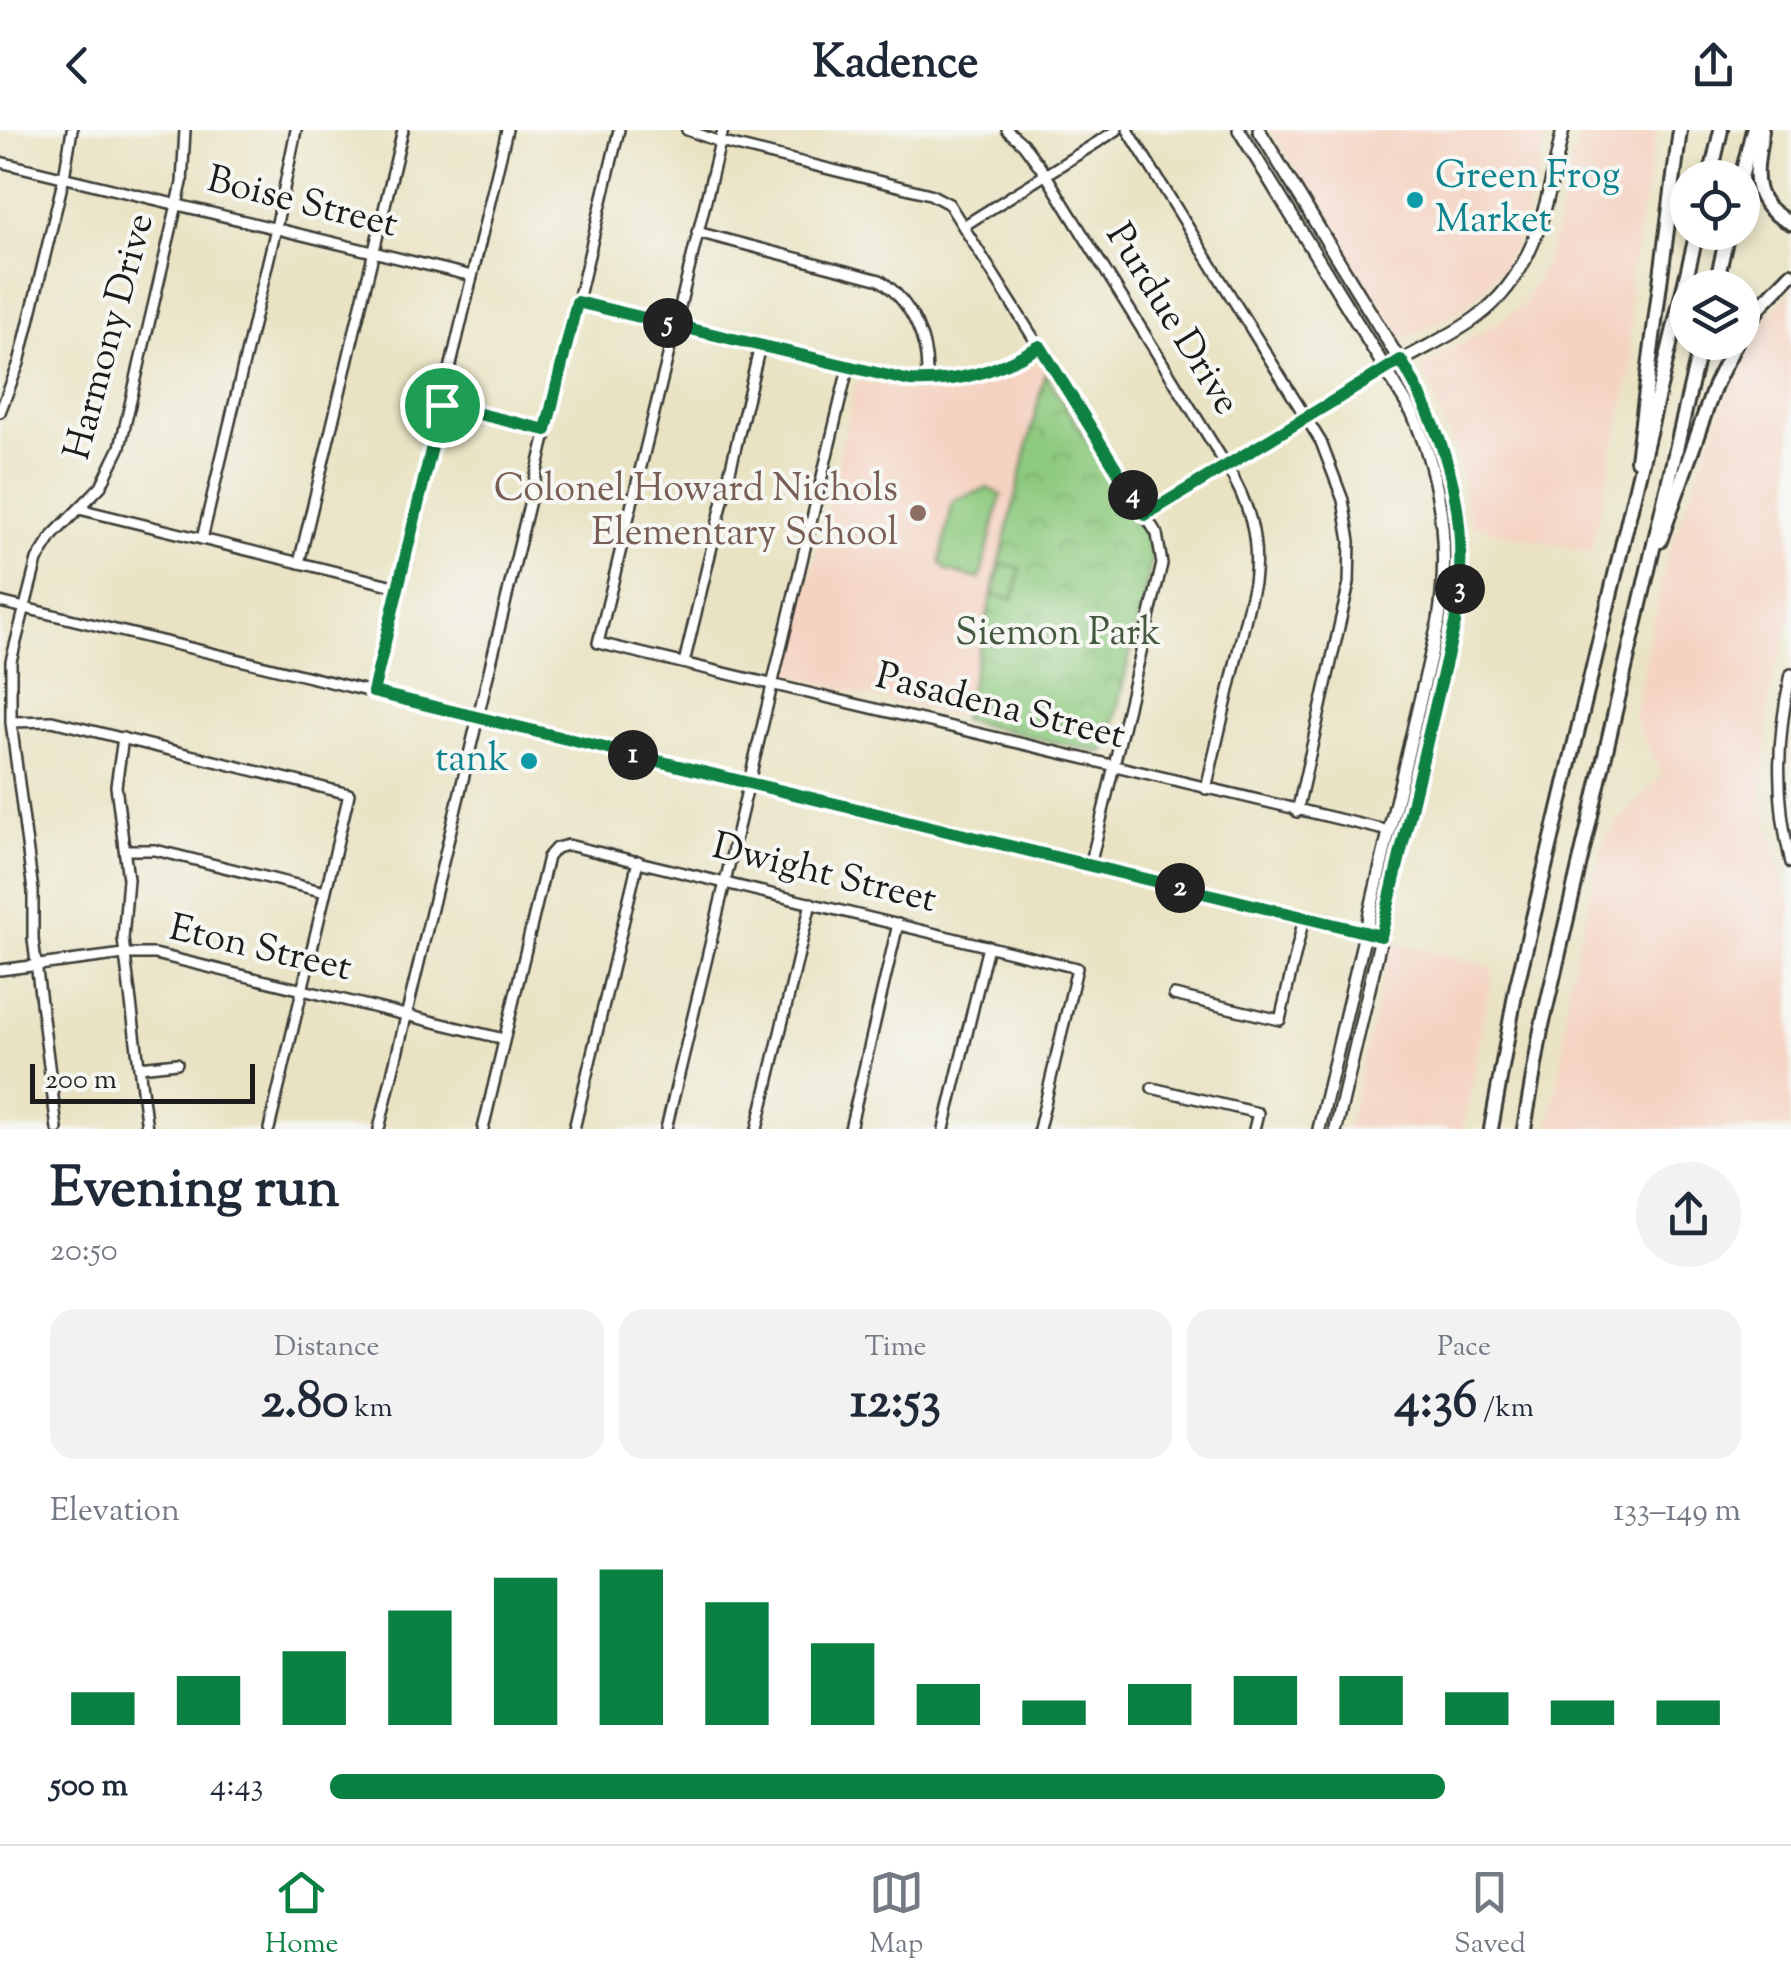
<!DOCTYPE html>
<meta charset="utf-8">
<style>
body{margin:0;font-family:"Sorts Mill Goudy",serif;background:#f2f2f3;color:#1f2937;height:100vh;display:flex;flex-direction:column;font-size:38px;white-space:nowrap}
*{box-sizing:border-box;margin:0}
p{font-size:32px;color:#747a83}
.icon{flex:none;width:55px;height:55px;fill:none;stroke:currentColor;stroke-width:2;stroke-linecap:round;stroke-linejoin:round}
.map{position:relative;height:999px;overflow:hidden}
.details{display:flex;flex-direction:column;background:#fff;flex:1}
.details>*{flex:none}
.controls{position:absolute;left:1670px;top:30px;display:grid;gap:20px}
.controls a{display:grid;place-items:center;width:90px;height:90px;border-radius:50%;background:#fff;box-shadow:0 5px 15px #0003;font-size:50px}
.scale{position:absolute;left:30px;bottom:25px;width:225px;box-sizing:border-box;padding-left:10px;border:5px solid #1c1c1c;border-top:0;font-size:28px;line-height:35px;white-space:nowrap;color:#1c1c1c;-webkit-text-stroke:8px #f6f6f2;paint-order:stroke}
.pin{position:absolute;display:grid;place-items:center;width:85px;height:85px;color:#fff;margin:-42px;border:5px solid #fff;border-radius:50%;box-shadow:0 2px 10px #0007}
.km{position:absolute;width:50px;height:50px;margin:-25px;border-radius:50%;background:#222;color:#fff;font-size:28px;line-height:50px;text-align:center}
.round{display:grid;place-items:center;flex:none;width:105px;height:105px;border-radius:52px;background:#f2f2f3}
.summary{display:flex;align-items:center;justify-content:space-between;height:170px;padding:0 50px}
h1{font-size:55px;font-weight:700;line-height:75px}
.stats{display:grid;grid-template-columns:repeat(3,1fr);gap:15px;height:170px;padding:10px 50px}
.stats div{display:grid;align-content:center;border-radius:25px;background:#f2f2f3;text-align:center}
.stats b{font-size:50px;font-weight:700}
.stats small{font-size:28px;font-weight:400}
.stats p{font-size:28px}
.chart{height:280px;padding:20px 50px}
.chart p{display:flex;justify-content:space-between}
.chart svg{width:100%;height:180px;margin-top:10px;stroke:#0b8043;stroke-width:6}
ul{padding:0 50px;list-style:none;font-size:32px}
li{display:grid;grid-template-columns:160px 120px 1fr;align-items:center;height:75px}
li i{height:25px;border-radius:12px;background:#0b8043}
header{display:flex;justify-content:space-between;align-items:center;height:130px;padding:0 50px;background:#fff;font-size:45px;font-weight:700}
.menu{display:flex;justify-content:space-around;align-items:center;height:140px;border-top:2px solid #e0e1e3;background:#fff;font-size:28px;color:#747a83}
.menu a{display:grid;justify-items:center;gap:5px}
.menu .active{color:#0b8043}
.map>svg:first-child{display:block}
</style>
<header><svg class="icon" aria-label="back" viewBox="0 0 24 24"><path d="M15 5l-7 7 7 7"/></svg>Kadence<svg class="icon" aria-label="share" viewBox="0 0 24 24"><path d="M12 15V3M7 8l5-5 5 5M5 13v7h14v-7"/></svg></header>
<div class="map">
<svg width="1791" height="999" viewBox="0 0 1791 999">
<defs>
<pattern id="park-crowns" width="20" height="18" patternUnits="userSpaceOnUse" patternTransform="scale(2.5)"><rect width="20" height="18" fill="#8eca7f"/><path d="M2 6a3 3 0 1 1 6 0M12 15a3 3 0 1 1 6 0" fill="none" stroke="#7aad6d"/></pattern>
</defs>
<rect width="100%" height="100%" fill="#f6f6f2"/>
<filter id="ink" filterUnits="userSpaceOnUse"><feTurbulence type="fractalNoise" baseFrequency=".01" numOctaves="2"/><feDisplacementMap in="SourceGraphic" scale="20" xChannelSelector="R" yChannelSelector="G"/><feConvolveMatrix kernelMatrix="1 2 1 2 8 2 1 2 1" color-interpolation-filters="sRGB"/></filter>
<filter id="wash" filterUnits="userSpaceOnUse"><feTurbulence type="fractalNoise" baseFrequency=".0048" numOctaves="4" result="noise"/><feDisplacementMap in="SourceGraphic" scale="40" xChannelSelector="R" yChannelSelector="G"/><feGaussianBlur stdDeviation="2.25" result="paint"/><feColorMatrix in="noise" values="0 0 0 0 0 0 0 0 0 0 0 0 0 0 0 0 0 1.4 0 .05"/><feComposite in="paint" operator="in"/></filter>
<g filter="url(#wash)">
<rect width="100%" height="100%" fill="#e9e3c3"/>
<!-- built -->
<g fill="#f5d3c2">
<path d="M1271,0h277l-24,98 -23,43 -34,35 -62,33 -6,-3z"/>
<path d="M1579,0h79l-29,152 3,87 -42,184 -119,-28 -15,-76 -34,-81 84,-51 16,-12 10,-15 19,-42z"/>
<path d="M1791,162v326l-21,73 -7,97 2,27 26,88v226h-242l14,-75 5,-70 37,-147 58,-62 -29,-57 31,-155 74,-201 27,-44z"/>
<path d="M1032,233l8,2 5,8 63,374 -3,5 -318,-76 69,-292 6,-3 46,10h38l43,-9z"/>
<path d="M1392,812l101,25 -30,162h-116z"/>
</g>
<!-- park -->
<path fill="url(#park-crowns)" stroke="#55734e" stroke-width="2.5" d="M1045,243l101,162 5,16v15l-43,181 -8,6 -138,-33z"/>
<!-- pitch -->
<g fill="#8eca7f" stroke="#55734e" stroke-width="2.5">
<path d="M988,358l13,7 -21,84 -33,-8 -7,-9 13,-61z"/>
<path d="M1001,434l20,4 -8,31 -20,-4z"/>
</g>
</g>
<g filter="url(#ink)">
<g fill="none" stroke-linecap="round" stroke-linejoin="round">
<!-- minor casing -->
<g stroke="#3b3a35" stroke-width="14">
<g id="minor">
<path d="M687,0l33,12 210,52 19,10 208,330 5,30 -72,302"/>
<path d="M723,0l-125,513 791,188"/>
<path d="M1007,0l16,14 23,31 180,290c23,38 34,73 28,118l-48,206"/>
<path d="M1128,0l193,312 22,58 7,41 -1,42 -52,229"/>
<path d="M0,32l472,114"/>
<path d="M965,95l152,-95"/>
<path d="M697,102l183,48c32,22 51,64 46,102"/>
<path d="M577,172l332,79 61,-4 31,-10 39,-21"/>
<path d="M442,275l104,25"/>
<path d="M0,282l19,-49 45,-186 8,-47"/>
<path d="M79,379l319,78"/>
<path d="M1145,385l242,-146"/>
<path d="M202,409l74,-311 20,-98"/>
<path d="M299,433l104,-433"/>
<path d="M0,472l1381,334"/>
<path d="M684,533l76,-317"/>
<path d="M1791,544c-15,64 -16,125 0,189"/>
<path d="M373,562l134,-562"/>
<path d="M11,592l41,-1 297,73 -80,335"/>
<path d="M123,608l-7,48 12,93 -5,60 24,190"/>
<path d="M125,720h30l170,42"/>
<path d="M0,840l124,-16h31l349,85"/>
<path d="M1174,865l106,25 24,-102"/>
<path d="M139,937l38,-4"/>
<path d="M1152,958l106,25 -4,16"/>
<path d="M57,999l-24,-190v-48l-22,-169v-61l26,-101 16,-25 48,-49 19,-39 62,-264 3,-53"/>
<path d="M379,999l240,-999"/>
<path d="M483,999l65,-272 8,-9 12,-3 509,123 -38,161"/>
<path d="M574,999l64,-268"/>
<path d="M666,999l182,-761"/>
<path d="M757,999l54,-226"/>
<path d="M850,999l48,-205"/>
<path d="M944,999l44,-183"/>
</g>
</g>
<!-- major casing -->
<g stroke="#3b3a35" stroke-width="16">
<g id="major">
<path d="M1239,0l174,284c29,67 37,134 26,206l-120,509"/>
<path d="M1259,0c33,55 67,109 100,164 71,114 118,189 96,329l-119,506"/>
<path d="M1396,234c26,-16 56,-28 81,-47 61,-45 70,-118 86,-187"/>
</g>
</g>
<!-- highway casing -->
<g stroke="#3b3a35" stroke-width="18">
<g id="highway">
<path d="M1762,0c-6,41 -16,72 29,93"/>
<path d="M1710,48l11,-48"/>
<path d="M1741,48l12,-48"/>
<path d="M1715,158l13,-56"/>
<path d="M1742,202l20,-28 29,-30"/>
<path d="M1637,330l43,-330"/>
<path d="M1660,411l55,-156 21,-43"/>
<path d="M1491,999l25,-140 181,-757"/>
<path d="M1524,999l17,-99 160,-688"/>
</g>
</g>
<!-- minor -->
<use href="#minor" stroke="#fff" stroke-width="9"/>
<!-- major -->
<use href="#major" stroke="#fff" stroke-width="11"/>
<!-- highway -->
<use href="#highway" stroke="#fff" stroke-width="12"/>
</g>
</g>
<g fill="none" stroke-linecap="round" stroke-linejoin="round" filter="url(#ink)">
<!-- route casing -->
<g stroke="#fff" stroke-width="20">
<path id="route" d="M577,172l333,79c49,2 88,-10 130,-35l105,169 256,-155c51,86 70,164 54,263l-74,313 -1008,-244 69,-287 104,25z"/>
</g>
<!-- route -->
<use href="#route" stroke="#0b8043" stroke-width="12"/>
</g>
<!-- markers -->
<g fill="#0f9aa8" stroke="#f6f6f2" stroke-width="4">
<circle cx="1415" cy="70" r="10"/>
<circle cx="529" cy="631" r="10"/>
</g>
<circle fill="#8d6e63" stroke="#f6f6f2" stroke-width="4" cx="918" cy="383" r="10"/>
<g text-anchor="middle" dominant-baseline="central" stroke-width="8" stroke-linejoin="round" paint-order="stroke">
<!-- culture labels -->
<g font-size="38" fill="#0d838f" stroke="#f6f6f2" text-anchor="start">
<text x="1435" y="48">Green Frog<tspan x="1435" dy="44">Market</tspan></text>
<text x="509" y="631" text-anchor="end">tank</text>
</g>
<!-- street labels -->
<g font-size="38" fill="#1c1c1c" stroke="#f6f6f2">
<text transform="translate(302 74) rotate(14)">Boise Street</text>
<text transform="translate(1171 190) rotate(58)">Purdue Drive</text>
<text transform="translate(111 207) rotate(-75)">Harmony Drive</text>
<text transform="translate(1000 578) rotate(14)">Pasadena Street</text>
<text transform="translate(824 745) rotate(14)">Dwight Street</text>
<text transform="translate(260 820) rotate(13)">Eton Street</text>
</g>
<!-- education labels -->
<g font-size="38" fill="#785e54" stroke="#f6f6f2" text-anchor="end">
<text x="898" y="361">Colonel Howard Nichols<tspan x="898" dy="44">Elementary School</tspan></text>
</g>
<!-- park labels -->
<g font-size="38" fill="#44593f" stroke="#f6f6f2">
<text x="1058" y="505">Siemon Park</text>
</g>
</g>
</svg>
<div class="controls">
<a><svg class="icon" aria-label="locate" viewBox="0 0 24 24"><circle cx="12" cy="12" r="6"/><path d="M12 2v4M12 18v4M2 12h4M18 12h4"/></svg></a>
<a><svg class="icon" aria-label="layers" viewBox="0 0 24 24"><path d="M12 4l9 5-9 5-9-5zM3 14l9 5 9-5"/></svg></a>
</div>
<div class="scale">200 m</div>
<div class="pin" style="left:442px;top:275px;background:#1e9e55"><svg class="icon" aria-label="arrive" viewBox="0 0 24 24"><path d="M6 21V4h12l-3 4 3 4H6"/></svg></div>
<b class="km" style="left:633px;top:625px">1</b>
<b class="km" style="left:1180px;top:758px">2</b>
<b class="km" style="left:1460px;top:459px">3</b>
<b class="km" style="left:1133px;top:365px">4</b>
<b class="km" style="left:668px;top:193px">5</b>
</div>
<section class="details">
<div class="summary"><div><h1>Evening run</h1><p>20:50</p></div><a class="round"><svg class="icon" aria-label="share" viewBox="0 0 24 24"><path d="M12 15V3M7 8l5-5 5 5M5 13v7h14v-7"/></svg></a></div>
<div class="stats">
<div><p>Distance</p><b>2.80<small> km</small></b></div>
<div><p>Time</p><b>12:53</b></div>
<div><p>Pace</p><b>4:36<small> /km</small></b></div>
</div>
<div class="chart"><p><span>Elevation</span>133–149 m</p>
<svg viewBox="0 0 160 44" preserveAspectRatio="none"><path d="M5 44V36M15 44V32M25 44V26M35 44V16M45 44V8M55 44V6M65 44V14M75 44V24M85 44V34M95 44V38M105 44V34M115 44V32M125 44V32M135 44V36M145 44V38M155 44V38"/></svg>
</div>
<ul>
<li><b>500 m</b>4:43<i style="width:79%"></i></li>
</ul>
</section>
<nav class="menu">
<a class="active"><svg class="icon" aria-label="home" viewBox="0 0 24 24"><path d="M3 11l9-7 9 7M6 9v11h12V9"/></svg>Home</a>
<a><svg class="icon" aria-label="map" viewBox="0 0 24 24"><path d="M3 6l6-2 6 2 6-2v14l-6 2-6-2-6 2zM9 4v14M15 6v14"/></svg>Map</a>
<a><svg class="icon" aria-label="saved" viewBox="0 0 24 24"><path d="M7 4h10v16l-5-4-5 4z"/></svg>Saved</a>
</nav>
